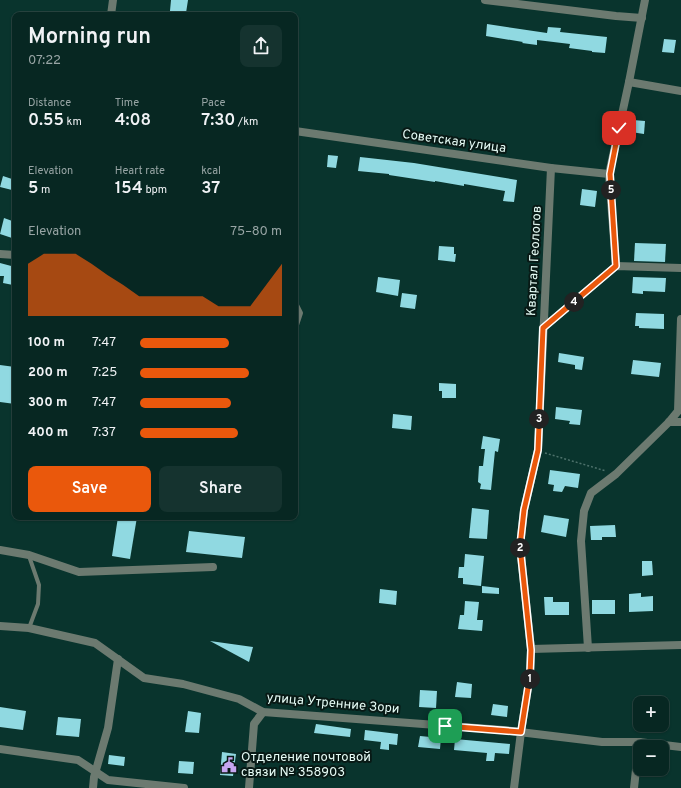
<!DOCTYPE html>
<meta charset="utf-8">
<style>
body{margin:0;font-family:Overpass,sans-serif;background:#15332f;color:#f1f3f6;height:100vh;display:flex;flex-direction:column;font-size:15px;white-space:nowrap}
*{box-sizing:border-box;margin:0}
p{font-size:13px;color:#98a5a5}
.icon{flex:none;width:22px;height:22px;fill:none;stroke:currentColor;stroke-width:2;stroke-linecap:round;stroke-linejoin:round}
.map{position:relative;flex:1;overflow:hidden}
.details{position:absolute;left:12px;top:12px;width:286px;height:508px;display:flex;flex-direction:column;background:#072722;border-radius:8px;box-shadow:0 1px 3px #0004,0 0 0 1px #284440}
.details>*{flex:none}
.controls{position:absolute;left:633px;top:696px;display:grid;gap:8px}
.controls a{display:grid;place-items:center;width:36px;height:36px;border-radius:8px;background:#072722;box-shadow:0 1px 3px #0004,0 0 0 1px #284440;font-size:20px}
.pin{position:absolute;display:grid;place-items:center;width:34px;height:34px;color:#fff;margin:-17px;border-radius:8px;box-shadow:0 2px 6px #0006}
.km{position:absolute;width:20px;height:20px;margin:-10px;border-radius:50%;background:#222;color:#fff;font-size:11px;line-height:20px;text-align:center}
.round{display:grid;place-items:center;flex:none;width:42px;height:42px;border-radius:8px;background:#15332f}
.head{display:flex;align-items:center;justify-content:space-between;height:68px;padding:0 16px}
h1{font-size:22px;font-weight:600;line-height:30px}
.metrics{display:grid;grid-template-columns:repeat(3,1fr);gap:6px;height:68px;padding:4px 16px}
.metrics div{display:grid;align-content:center}
.metrics b{font-size:17px;font-weight:600}
.metrics small{font-size:11px;font-weight:400}
.metrics p{font-size:11px}
.chart{height:112px;padding:8px 16px}
.chart p{display:flex;justify-content:space-between}
.chart svg{width:100%;height:72px;margin-top:4px;fill:#ea580c;opacity:.7}
.primary-button{display:flex;gap:8px;margin-top:auto;padding:8px 16px}
.primary-button a{flex:1;height:46px;border-radius:8px;background:#ea580c;color:#fff;font-size:16px;font-weight:600;line-height:46px;text-align:center}
.primary-button a+a{background:#15332f;color:#f1f3f6}
ul{padding:0 16px;list-style:none;font-size:13px}
li{display:grid;grid-template-columns:64px 48px 1fr;align-items:center;height:30px}
li i{height:10px;border-radius:5px;background:#ea580c}
.map>svg:first-child{display:block}
</style>
<div class="map">
<svg width="681" height="788" viewBox="0 0 681 788">
<rect width="100%" height="100%" fill="#09342d"/>
<!-- building -->
<g fill="#90d9e1">
<path d="M171,0h17l-2,13 -16,-2z"/>
<path d="M487,24l60,9 1,-6 13,1 -1,4 47,5 -2,16 -13,-1v-1l-23,-3 1,-4 -33,-4v5l-15,-2 1,-1 -37,-6z"/>
<path d="M664,39l12,1 -2,13 -12,-1z"/>
<path d="M633,120l12,1 -1,13 -13,-2z"/>
<path d="M328,155l10,1 -2,12 -9,-1z"/>
<path d="M360,157l54,6 103,17 -3,22 -11,-1 2,-10 -41,-7v2l-29,-5v1l-46,-7v-1l-31,-3z"/>
<path d="M3,176l12,4 -3,10 -12,-3z"/>
<path d="M582,189l15,2 -2,16 -15,-2z"/>
<path d="M4,218l11,4v17l-15,-5z"/>
<path d="M635,243l31,1 -1,18 -31,-1z"/>
<path d="M439,246l15,1v7h2l-1,8 -17,-2z"/>
<path d="M0,263l15,4v11l-2,7 -10,-2 1,-7h-4z"/>
<path d="M378,277l22,3 -2,16 -22,-4z"/>
<path d="M633,277l33,1 -1,14 -22,-1v3l-11,-1z"/>
<path d="M402,293l15,2 -2,14 -15,-2z"/>
<path d="M636,313l28,1v15l-25,-1v-2h-4z"/>
<path d="M559,353l25,4 -2,13 -7,-1v-4l-17,-3z"/>
<path d="M633,360l28,3 -2,14 -28,-3z"/>
<path d="M0,365l15,2v37l-15,-2z"/>
<path d="M439,383l17,1v14h-14v-7h-3z"/>
<path d="M556,407l26,3 -2,15 -11,-1 1,-3 -15,-2z"/>
<path d="M393,414l19,2 -1,14 -19,-2z"/>
<path d="M483,436l17,3 -2,13 -3,-1 -4,39 -11,-1 1,-5 -3,-2 1,-16h4l2,-17h-4z"/>
<path d="M550,470l30,4 -2,14 -13,-2 -3,6 -9,-1 1,-6 -6,-1z"/>
<path d="M472,508l17,2 -2,29 -18,-1z"/>
<path d="M544,515l25,4 -3,18 -25,-5z"/>
<path d="M118,517h19l-7,42 -18,-3z"/>
<path d="M615,525l1,12h-14v3h-11l-1,-14z"/>
<path d="M189,531l56,6 -3,21 -56,-6z"/>
<path d="M465,554l19,2 -3,30 -18,-2v-6h-5l1,-11h5z"/>
<path d="M642,561h10l1,14 -11,1z"/>
<path d="M482,586l17,2v6l-17,-1z"/>
<path d="M380,589l17,2 -1,14 -17,-2z"/>
<path d="M641,593v4l12,-1v15l-24,1v-18z"/>
<path d="M544,597h9v5h16v13h-24z"/>
<rect x="592" y="600" width="23" height="14"/>
<path d="M465,601l14,1 -2,18h6l-1,11 -24,-2 2,-14h4z"/>
<path d="M210,641l43,6 -4,15z"/>
<path d="M457,682l15,2 -1,14 -16,-1z"/>
<path d="M420,690l17,1 -1,17 -17,-1z"/>
<path d="M493,704l15,2 -1,11 -16,-2z"/>
<path d="M0,707l26,4 -3,19 -23,-3z"/>
<path d="M188,711l13,2 -2,20 -14,-1z"/>
<path d="M58,717l23,2 -2,18 -23,-2z"/>
<path d="M316,724l35,5 -1,8 -36,-4z"/>
<path d="M365,730l33,4 -1,11 -8,-1v6l-9,-1 1,-7 -17,-2z"/>
<path d="M420,736l21,2 -1,11 -22,-2z"/>
<path d="M455,739l55,5 -1,10 -14,-1 -1,8h-8l1,-8 -33,-3z"/>
<path d="M222,752l14,2 -3,22 -13,-1z"/>
<path d="M109,755l16,2 -1,9 -16,-2z"/>
<path d="M179,761l15,1 -1,12 -15,-1z"/>
</g>
<g fill="none" stroke-linecap="round" stroke-linejoin="round">
<!-- path -->
<path stroke="#4d716b" stroke-width="1.5" stroke-dasharray="2 2" stroke-linecap="butt" d="M545,453l61,18"/>
<!-- lane -->
<g stroke="#6c7a70" stroke-width="4">
<path d="M295,302l1,1 5,10 -6,18"/>
<path d="M29,628l9,-24 1,-19 -10,-29"/>
</g>
<!-- street -->
<g stroke="#6c7a70" stroke-width="8">
<path d="M485,0l131,16 26,2"/>
<path d="M111,15l2,-15"/>
<path d="M629,82l52,9"/>
<path d="M295,131l256,37 58,6"/>
<path d="M0,254l15,1"/>
<path d="M616,266l-7,-92 20,-92 16,-82"/>
<path d="M543,328l73,-62 65,2"/>
<path d="M669,422h12"/>
<path d="M0,550l29,5 50,17 134,-5"/>
<path d="M0,626l29,2 66,15 49,35 39,6 56,15 24,13 240,18 99,12h37l42,5"/>
<path d="M588,648l-7,-107 3,-30 7,-18 25,-19 53,-52 9,-11 3,-92"/>
<path d="M531,649l150,-4"/>
<path d="M0,749l78,11 30,20 76,8"/>
<path d="M93,788l1,-11 14,-49 10,-69"/>
<path d="M249,788l5,-64 9,-12"/>
<path d="M514,788l7,-56 9,-57 1,-26 -11,-103 4,-36 14,-60 13,-282"/>
<path d="M634,788l5,-46"/>
</g>
</g>
<g fill="none" stroke-linecap="round" stroke-linejoin="round">
<!-- route casing -->
<g stroke="#fff" stroke-width="8">
<path id="route" d="M445,726l76,6 9,-57 1,-25 -11,-104 4,-36 14,-60 5,-122 73,-62 -6,-92 9,-46"/>
</g>
<!-- route -->
<use href="#route" stroke="#ea580c" stroke-width="5"/>
</g>
<!-- icons -->
<defs>
<g id="civic-bare" transform="scale(1.2)"><path d="M-.6-6.5H3V-4.5H.6V-3L4-1V1h2V6H-6V1h2V-1L-.6-3ZM-1.2 2.5V6h2.4V2.5Z" fill="#c6a6f0" stroke="#081915" stroke-width="2.5" paint-order="stroke"/></g>
</defs>
<g fill-rule="evenodd">
<use href="#civic-bare" x="229" y="765"/>
</g>
<g text-anchor="middle" dominant-baseline="central" stroke-width="4" stroke-linejoin="round" paint-order="stroke">
<!-- street labels -->
<g font-size="13" fill="#e5fbf5" stroke="#081915">
<text transform="translate(454 142) rotate(8)">Советская улица</text>
<text transform="translate(535 261) rotate(-87)">Квартал Геологов</text>
<text transform="translate(333 704) rotate(5)">улица Утренние Зори</text>
</g>
<!-- poi labels -->
<g font-size="13" fill="#e5fbf5" stroke="#081915" text-anchor="start">
<text x="241" y="758">Отделение почтовой<tspan x="241" dy="15">связи № 358903</tspan></text>
</g>
</g>
</svg>
<div class="controls">
<a>+</a>
<a>−</a>
</div>
<div class="pin" style="left:445px;top:726px;background:#1e9e55"><svg class="icon" aria-label="arrive" viewBox="0 0 24 24"><path d="M6 21V4h12l-3 4 3 4H6"/></svg></div>
<div class="pin" style="left:619px;top:128px;background:#d93025"><svg class="icon" aria-label="check" viewBox="0 0 24 24"><path d="M5 12l5 5 9-10"/></svg></div>
<b class="km" style="left:530px;top:679px">1</b>
<b class="km" style="left:520px;top:548px">2</b>
<b class="km" style="left:539px;top:419px">3</b>
<b class="km" style="left:574px;top:302px">4</b>
<b class="km" style="left:611px;top:190px">5</b>
<section class="details">
<div class="head"><div><h1>Morning run</h1><p>07:22</p></div><a class="round"><svg class="icon" aria-label="share" viewBox="0 0 24 24"><path d="M12 15V3M7 8l5-5 5 5M5 13v7h14v-7"/></svg></a></div>
<div class="metrics">
<div><p>Distance</p><b>0.55<small> km</small></b></div>
<div><p>Time</p><b>4:08</b></div>
<div><p>Pace</p><b>7:30<small> /km</small></b></div>
</div>
<div class="metrics">
<div><p>Elevation</p><b>5<small> m</small></b></div>
<div><p>Heart rate</p><b>154<small> bpm</small></b></div>
<div><p>kcal</p><b>37</b></div>
</div>
<div class="chart"><p><span>Elevation</span>75–80 m</p>
<svg viewBox="0 0 160 44" preserveAspectRatio="none"><path d="M0 44V12L10 6L20 6L30 6L40 12L50 19L60 25L70 32L80 32L90 32L100 32L110 32L120 38L130 38L140 38L150 25L160 12V44z"/></svg>
</div>
<ul>
<li><b>100 m</b>7:47<i style="width:63%"></i></li>
<li><b>200 m</b>7:25<i style="width:77%"></i></li>
<li><b>300 m</b>7:47<i style="width:64%"></i></li>
<li><b>400 m</b>7:37<i style="width:69%"></i></li>
</ul>
<div class="primary-button"><a>Save</a><a>Share</a></div>
</section>
</div>
